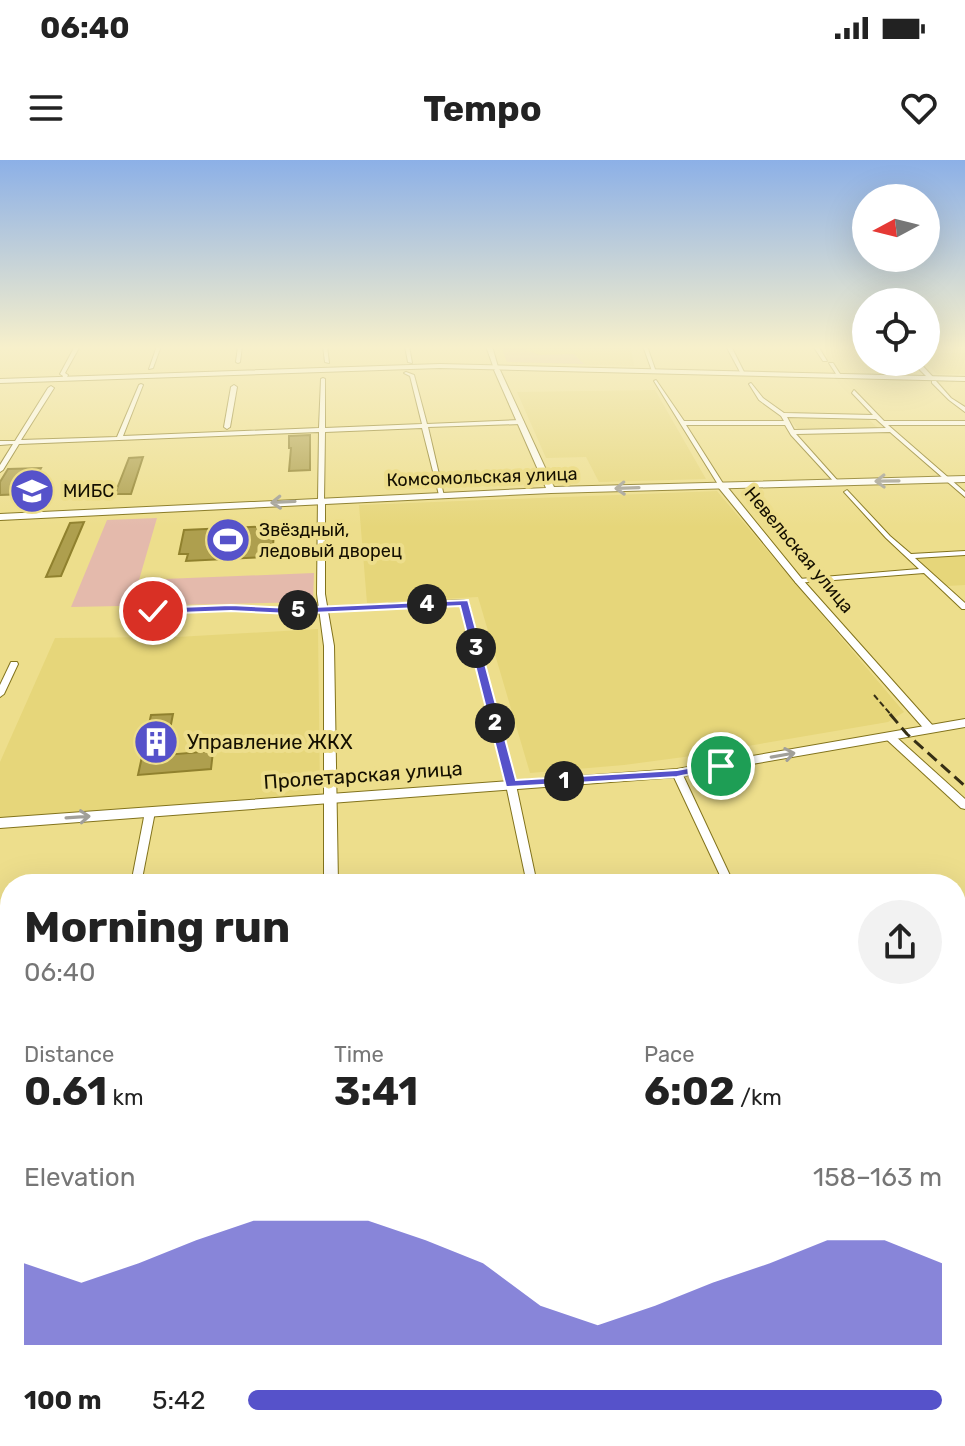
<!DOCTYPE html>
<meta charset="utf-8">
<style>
body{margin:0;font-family:Rubik,sans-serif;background:#f2f2f2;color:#222;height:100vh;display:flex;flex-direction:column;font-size:30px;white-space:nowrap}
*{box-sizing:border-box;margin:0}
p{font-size:26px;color:#767676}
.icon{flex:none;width:44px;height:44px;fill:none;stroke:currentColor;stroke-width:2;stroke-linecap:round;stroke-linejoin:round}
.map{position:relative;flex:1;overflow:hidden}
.details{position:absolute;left:0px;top:714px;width:966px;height:572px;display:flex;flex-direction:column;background:#fff;border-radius:32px 32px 0 0;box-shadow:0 8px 32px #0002}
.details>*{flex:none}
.needle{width:52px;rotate:263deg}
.tools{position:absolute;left:852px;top:24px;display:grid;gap:16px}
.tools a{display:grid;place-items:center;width:88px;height:88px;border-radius:50%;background:#fff;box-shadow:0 8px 32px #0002;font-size:40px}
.pin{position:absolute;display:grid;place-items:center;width:68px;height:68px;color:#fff;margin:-34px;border:4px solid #fff;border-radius:50%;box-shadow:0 2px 8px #0007}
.km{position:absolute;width:40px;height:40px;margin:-20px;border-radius:50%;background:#222;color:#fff;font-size:22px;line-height:40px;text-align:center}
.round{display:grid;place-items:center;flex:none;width:84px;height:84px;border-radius:42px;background:#f2f2f2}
.summary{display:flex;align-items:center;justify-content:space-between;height:136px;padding:0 24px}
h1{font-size:44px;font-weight:700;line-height:60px}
.figures{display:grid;grid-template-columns:repeat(3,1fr);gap:12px;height:136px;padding:8px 24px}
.figures div{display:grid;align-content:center}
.figures b{font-size:40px;font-weight:700}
.figures small{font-size:22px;font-weight:400}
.figures p{font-size:22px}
.chart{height:224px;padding:16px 24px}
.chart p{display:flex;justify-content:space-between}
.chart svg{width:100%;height:144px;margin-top:8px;fill:#5652ca;opacity:.7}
ul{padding:0 24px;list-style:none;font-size:26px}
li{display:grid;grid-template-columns:128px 96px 1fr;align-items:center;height:60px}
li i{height:20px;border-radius:10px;background:#5652ca}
.status{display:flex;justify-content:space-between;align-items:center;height:56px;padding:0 40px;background:#fff;direction:ltr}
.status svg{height:22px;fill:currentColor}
header{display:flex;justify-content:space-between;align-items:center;height:104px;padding:0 24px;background:#fff;font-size:36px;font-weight:700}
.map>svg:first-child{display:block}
</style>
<div class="status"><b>06:40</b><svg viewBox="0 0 49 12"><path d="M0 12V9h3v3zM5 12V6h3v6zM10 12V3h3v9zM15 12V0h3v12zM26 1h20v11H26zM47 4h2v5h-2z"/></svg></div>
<header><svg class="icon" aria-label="menu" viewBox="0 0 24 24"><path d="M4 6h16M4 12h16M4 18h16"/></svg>Tempo<svg class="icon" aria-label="heart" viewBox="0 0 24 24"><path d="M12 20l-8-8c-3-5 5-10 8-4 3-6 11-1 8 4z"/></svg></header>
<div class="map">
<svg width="965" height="1286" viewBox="0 0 965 1286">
<rect width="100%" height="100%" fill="#edde8c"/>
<!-- built -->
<g fill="#e6d67a">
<path d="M501,186h130l3,20 -127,-4z"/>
<path d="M926,193h39v21h-28l-12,-12z"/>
<path d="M655,230l51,89 -107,3 -13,-25 -40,1 -29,-66z"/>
<path d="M787,257h79l13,12 -80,1z"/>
<path d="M717,331l187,221 -16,10 -204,35 -60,8 -94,8 -52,-176 -111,6 -8,-98z"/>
<path d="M965,395v30l-18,1 -30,-28z"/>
<path d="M318,469l2,165 -320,25v-57l55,-124 122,-1z"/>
<path d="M965,978v308h-177l7,-10h161v-291z"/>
<path d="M395,1276h143l-14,10h-124z"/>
</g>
<!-- green -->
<g fill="#e4baac">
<path d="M501,186h17l21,9 35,-1 10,10 -77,-2z"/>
<path d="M157,358l-18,62 175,-7 -1,29 -242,5 36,-87z"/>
</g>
<!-- building -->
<g fill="#ae9f4e" stroke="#90812e" stroke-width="2">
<path d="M310,275v35l-21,1 2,-23h-2v-12z"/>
<path d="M143,297l-12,37h-16l14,-36z"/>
<path d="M41,308l-14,26 -27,1v-13l8,-13z"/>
<path d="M84,362l-23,54 -15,1 24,-54z"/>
<path d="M274,366l-1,23h-8v8l-79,4 2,-7h-9l5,-24z"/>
<path d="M173,554l-8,41 48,-4 -2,18 -73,6 13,-60z"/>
</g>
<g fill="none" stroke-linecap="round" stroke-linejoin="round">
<!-- minor casing -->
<g stroke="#82731c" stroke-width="2">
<g id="minor">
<path d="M75,186h5l-15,27 3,2 -2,4h-4l1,-3 -3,-2z"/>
<path d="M157,186h4l-8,22 -4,1z"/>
<path d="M238,186h4l-2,16 -2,1 -2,-1z"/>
<path d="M323,186h4l2,17 -4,-1z"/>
<path d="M405,186h4l3,17 -4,-1z"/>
<path d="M643,186h4l9,26 -4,-1z"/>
<path d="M726,186h5l13,26h-4z"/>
<path d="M813,186h5l9,15h-4z"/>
<path d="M829,203h4l9,14h-4z"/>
<path d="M406,212l8,3 13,49 94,-4 3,2 -3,2 -93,3 16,69 -5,-1 -17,-67 -97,4 -1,68 -3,2 -3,-2 1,-68 -300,12 -16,26 -3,2v-7l13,-21 -13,1v-4h15l33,-53 3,-2 3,2 -33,52 96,-3 22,-52 2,-1 2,1 -20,51 196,-8 2,-49 2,-1 2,1v49l97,-4 -12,-48 -6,-3z"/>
<path d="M656,220l28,41h100l-3,-5 -22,-16 -10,-16 2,-1 12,15 21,15 89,2 -21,-22 2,-3 30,31h81v4h-77l77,67v5l-75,-65 -94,2 42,47v2l-2,1 -45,-49 -6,-10h-99l38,60 -5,1 -65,-105zM787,257l89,2 10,9 -92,2z"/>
<path d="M932,221h4l15,17 14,9v5l-16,-12 -17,-17z"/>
<path d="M234,225l3,2 -7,40 -3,2 -3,-2 7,-40z"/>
<path d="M847,330l43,46 21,18 54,-3v4l-50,3 50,45v6h-3l-38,-36 -128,10 -1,-2 4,-2 120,-10 -33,-31 -41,-45 -1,-1z"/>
<path d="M464,440l4,2 48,183 21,99h-10l-21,-99 -45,-181 -170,9 -60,-3 -78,3 -4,-2 4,-2 78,-3 60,3z"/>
<path d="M11,502h6l1,2 -14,30 -4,3v-12z"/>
<path d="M677,610l5,3 52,111h-10l-52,-111z"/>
<path d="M150,649l5,3 -14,72h-10l14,-72z"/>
<path d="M21,1276h18l-2,10h-18z"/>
</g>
</g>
<!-- tertiary casing -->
<g stroke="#82731c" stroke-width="2">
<g id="tertiary">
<path d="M718,323h6l78,96 132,148 1,2 -1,2h-8l-130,-148 -78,-96z"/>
<path d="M318,338l7,2v94l9,52 4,238h-14v-238l-7,-52z"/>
<path d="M890,574l4,1 71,64v10l-4,-1 -75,-69 -2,-2z"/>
<path d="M965,909v14l-9,4v-14z"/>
<path d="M10,1054v16l-10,1v-16z"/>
</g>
</g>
<!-- secondary casing -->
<g stroke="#82731c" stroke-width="2">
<g id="secondary">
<path d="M486,186h6l6,21 -5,-1z"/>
<path d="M912,202h7l14,15v2h-4z"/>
<path d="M497,208l3,2 54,117 411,-11v6l-414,11 -551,27v-6l546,-26 -52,-118z"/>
<path d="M965,559v8l-288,50 -677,51v-10l677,-49z"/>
</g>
</g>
<!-- primary casing -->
<g stroke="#82731c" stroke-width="2">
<path id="primary" d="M440,204l525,13v4l-525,-13 -440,15v-4z"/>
</g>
<!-- minor -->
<use href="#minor" fill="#fff" fill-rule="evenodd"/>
<!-- tertiary -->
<use href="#tertiary" fill="#fff" fill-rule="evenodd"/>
<!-- secondary -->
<use href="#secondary" fill="#fff" fill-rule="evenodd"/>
<!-- primary -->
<use href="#primary" fill="#fff" fill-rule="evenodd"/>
<!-- rail-far2 -->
<path stroke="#362f15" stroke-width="2" stroke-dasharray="6 3" stroke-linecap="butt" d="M874,535l18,21"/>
<!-- rail-far1 -->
<path stroke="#362f15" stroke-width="3" stroke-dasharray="12 6" stroke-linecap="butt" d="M890,554l17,20 58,52"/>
<!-- rail -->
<g stroke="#362f15" stroke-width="5" stroke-dasharray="19 9" stroke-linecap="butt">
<path d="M956,1205l9,-12"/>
<path d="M897,1286l7,-10"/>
</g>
</g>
<!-- one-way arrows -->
<defs><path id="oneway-shaft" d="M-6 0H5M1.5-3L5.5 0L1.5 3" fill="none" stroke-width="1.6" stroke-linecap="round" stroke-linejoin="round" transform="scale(2)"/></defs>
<g stroke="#a19f99">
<use href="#oneway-shaft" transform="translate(887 321) rotate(179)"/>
<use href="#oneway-shaft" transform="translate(627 328) rotate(178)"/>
<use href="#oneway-shaft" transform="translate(283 342) rotate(177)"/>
<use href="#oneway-shaft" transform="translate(783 595) rotate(-10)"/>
<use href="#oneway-shaft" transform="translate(78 657) rotate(-4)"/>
</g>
<!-- sky -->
<linearGradient id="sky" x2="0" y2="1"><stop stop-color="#8cb0e7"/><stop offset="0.51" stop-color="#f7f0cb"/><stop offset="1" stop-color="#f7f0cb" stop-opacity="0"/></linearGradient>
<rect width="965" height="367" fill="url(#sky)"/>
<!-- route -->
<path fill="#5652ca" stroke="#fff" stroke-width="2" d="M468,440l48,180 161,-10 44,-8 7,4 -51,11 -171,10 -46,-181 -169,8 -60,-3 -78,3 -5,-3 5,-3 78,-3 60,3z"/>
<!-- icons -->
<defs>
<g id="university-disc" transform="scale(2.3)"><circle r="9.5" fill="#5652ca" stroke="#edde8c"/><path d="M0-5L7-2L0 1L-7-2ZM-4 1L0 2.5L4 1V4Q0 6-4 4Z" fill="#fff"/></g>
<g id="stadium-disc" transform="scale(2.3)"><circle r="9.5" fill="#5652ca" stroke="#edde8c"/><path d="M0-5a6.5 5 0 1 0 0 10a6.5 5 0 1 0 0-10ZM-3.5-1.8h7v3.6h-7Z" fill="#fff"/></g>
<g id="building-disc" transform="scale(2.3)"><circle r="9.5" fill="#5652ca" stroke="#edde8c"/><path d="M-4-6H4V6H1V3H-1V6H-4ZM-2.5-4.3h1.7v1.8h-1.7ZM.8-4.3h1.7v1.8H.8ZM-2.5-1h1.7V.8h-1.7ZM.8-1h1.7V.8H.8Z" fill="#fff"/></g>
</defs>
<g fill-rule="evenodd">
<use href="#university-disc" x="32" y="331"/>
<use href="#stadium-disc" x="228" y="380"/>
<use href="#building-disc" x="156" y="582"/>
</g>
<g text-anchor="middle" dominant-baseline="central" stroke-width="8" stroke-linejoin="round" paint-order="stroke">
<!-- far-street labels -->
<g font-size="18" fill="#151000" stroke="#edde8c">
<text transform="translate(482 317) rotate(-2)">Комсомольская улица</text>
<text transform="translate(799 390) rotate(50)">Невельская улица</text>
</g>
<!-- far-poi labels -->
<g font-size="18" fill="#151000" stroke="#edde8c" text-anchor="start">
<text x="63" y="331">МИБС</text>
<text x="259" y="370">Звёздный,<tspan x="259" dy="21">ледовый дворец</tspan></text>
</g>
<!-- poi labels -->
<g font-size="20" fill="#151000" stroke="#edde8c" text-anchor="start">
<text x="187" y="582">Управление ЖКХ</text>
</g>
<!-- street labels -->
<g font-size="20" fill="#151000" stroke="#edde8c">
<text transform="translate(363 615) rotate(-4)">Пролетарская улица</text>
</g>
</g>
</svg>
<div class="tools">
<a><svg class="needle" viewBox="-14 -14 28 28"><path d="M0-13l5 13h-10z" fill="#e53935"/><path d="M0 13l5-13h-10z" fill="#767676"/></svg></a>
<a><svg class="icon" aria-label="locate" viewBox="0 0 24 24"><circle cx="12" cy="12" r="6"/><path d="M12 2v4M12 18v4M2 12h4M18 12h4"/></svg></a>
</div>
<div class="pin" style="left:721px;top:606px;background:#1e9e55"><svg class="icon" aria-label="arrive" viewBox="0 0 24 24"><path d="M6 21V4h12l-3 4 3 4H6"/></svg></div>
<div class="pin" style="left:153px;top:451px;background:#d93025"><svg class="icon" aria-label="check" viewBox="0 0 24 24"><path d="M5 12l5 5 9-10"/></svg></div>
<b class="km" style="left:564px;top:621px">1</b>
<b class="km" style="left:495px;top:563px">2</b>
<b class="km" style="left:476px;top:488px">3</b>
<b class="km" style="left:427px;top:444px">4</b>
<b class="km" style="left:298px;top:450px">5</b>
<section class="details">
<div class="summary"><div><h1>Morning run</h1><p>06:40</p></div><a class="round"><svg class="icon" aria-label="share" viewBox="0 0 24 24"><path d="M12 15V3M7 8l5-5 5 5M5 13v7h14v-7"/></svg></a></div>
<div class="figures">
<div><p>Distance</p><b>0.61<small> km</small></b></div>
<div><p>Time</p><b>3:41</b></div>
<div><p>Pace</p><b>6:02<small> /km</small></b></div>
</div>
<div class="chart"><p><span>Elevation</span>158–163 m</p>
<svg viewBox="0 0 160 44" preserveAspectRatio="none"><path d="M0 44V19L10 25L20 19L30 12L40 6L50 6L60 6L70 12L80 19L90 32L100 38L110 32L120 25L130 19L140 12L150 12L160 19V44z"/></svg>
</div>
<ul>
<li><b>100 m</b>5:42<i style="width:100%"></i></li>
</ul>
</section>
</div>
